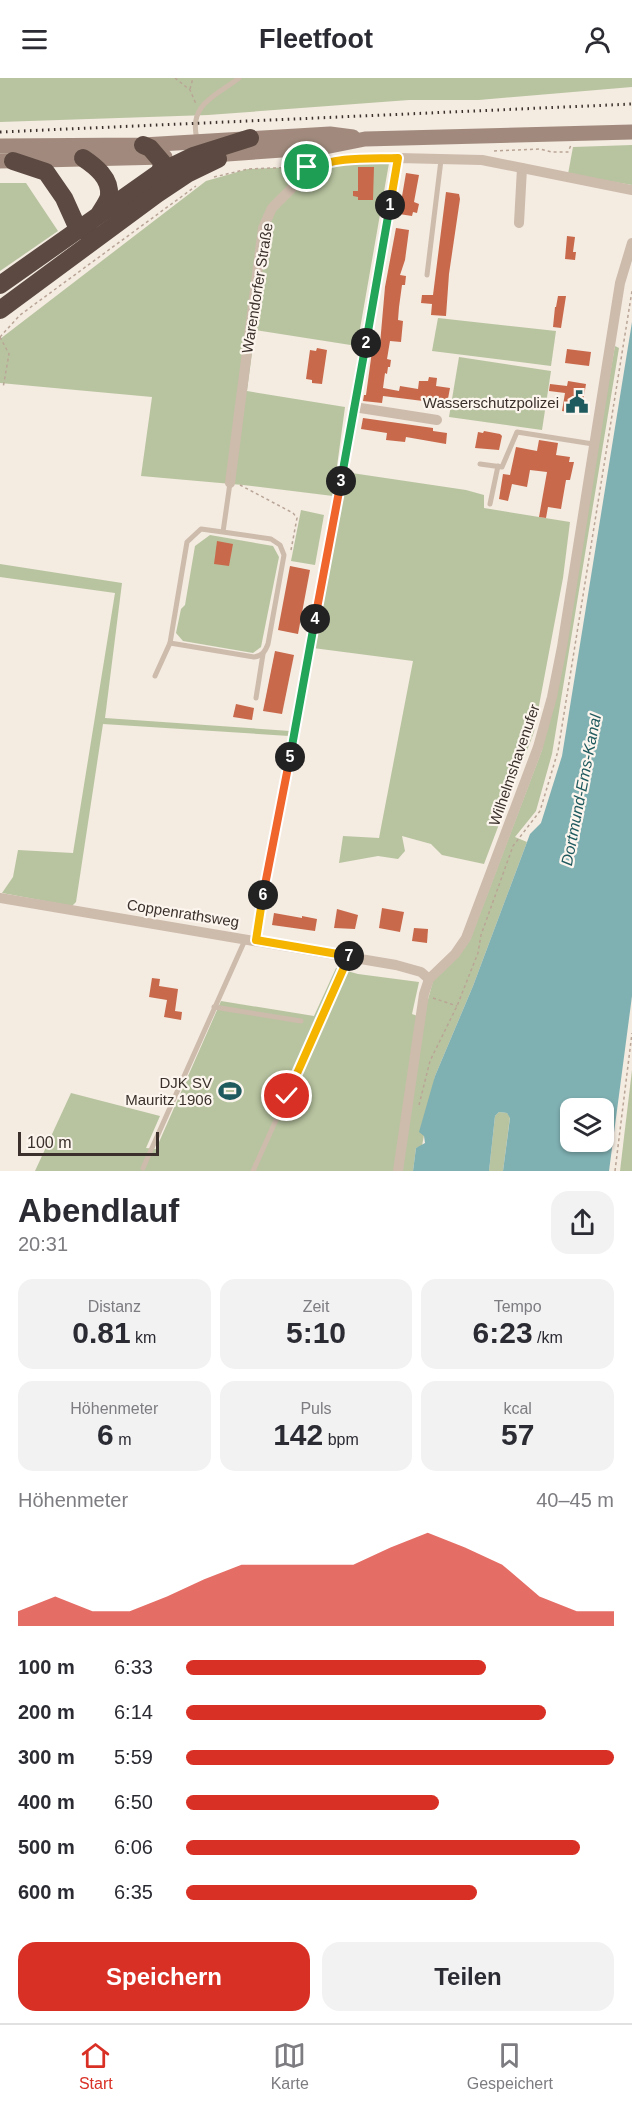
<!DOCTYPE html>
<html lang="de">
<meta charset="utf-8">
<style>
body{margin:0;font-family:Arial,sans-serif;background:#f2f2f3;color:#2b2b33;height:100vh;display:flex;flex-direction:column;font-size:22px;white-space:nowrap}
*{box-sizing:border-box;margin:0}
p{font-size:20px;color:#7c7c81}
.icon{flex:none;width:33px;height:33px;fill:none;stroke:currentColor;stroke-width:2;stroke-linecap:round;stroke-linejoin:round}
.map{position:relative;height:1093px;overflow:hidden}
.drawer{display:flex;flex-direction:column;background:#fff;flex:1}
.drawer>*{flex:none}
.buttons{position:absolute;left:560px;top:1020px;display:grid;gap:12px}
.buttons a{display:grid;place-items:center;width:54px;height:54px;border-radius:12px;background:#fff;box-shadow:0 2px 4px #0004;font-size:30px}
.scale{position:absolute;left:18px;bottom:15px;width:141px;box-sizing:border-box;padding-left:6px;border:3px solid #3b302b;border-top:0;font-size:16px;line-height:21px;white-space:nowrap;color:#3b302b;-webkit-text-stroke:4px #fbf5ee;paint-order:stroke}
.pin{position:absolute;display:grid;place-items:center;width:51px;height:51px;color:#fff;margin:-26px;border:3px solid #fff;border-radius:50%;box-shadow:0 2px 6px #0007}
.km{position:absolute;width:30px;height:30px;margin:-15px;border-radius:50%;background:#222;color:#fff;font-size:16px;line-height:30px;text-align:center}
.round{display:grid;place-items:center;flex:none;width:63px;height:63px;border-radius:18px;background:#f2f2f3}
.head{display:flex;align-items:center;justify-content:space-between;height:102px;padding:0 18px}
h1{font-size:33px;font-weight:800;line-height:45px}
.metrics{display:grid;grid-template-columns:repeat(3,1fr);gap:9px;height:102px;padding:6px 18px}
.metrics div{display:grid;align-content:center;border-radius:15px;background:#f2f2f3;text-align:center}
.metrics b{font-size:30px;font-weight:800}
.metrics small{font-size:16px;font-weight:400}
.metrics p{font-size:16px}
.chart{height:168px;padding:12px 18px}
.chart p{display:flex;justify-content:space-between}
.chart svg{width:100%;height:108px;margin-top:6px;fill:#d93025;opacity:.7}
.primary-button{display:flex;gap:12px;margin-top:auto;padding:12px 18px}
.primary-button a{flex:1;height:69px;border-radius:18px;background:#d93025;color:#fff;font-size:24px;font-weight:800;line-height:69px;text-align:center}
.primary-button a+a{background:#f2f2f3;color:#2b2b33}
ul{padding:0 18px;list-style:none;font-size:20px}
li{display:grid;grid-template-columns:96px 72px 1fr;align-items:center;height:45px}
li i{height:15px;border-radius:8px;background:#d93025}
header{display:flex;justify-content:space-between;align-items:center;height:78px;padding:0 18px;background:#fff;font-size:27px;font-weight:800}
.dock{display:flex;justify-content:space-around;align-items:center;height:84px;border-top:2px solid #e1e1e2;background:#fff;font-size:16px;color:#7c7c81}
.dock a{display:grid;justify-items:center;gap:3px}
.dock .selected{color:#d93025}
.map>svg:first-child{display:block}
</style>
<header><svg class="icon" aria-label="menu" viewBox="0 0 24 24"><path d="M4 6h16M4 12h16M4 18h16"/></svg>Fleetfoot<svg class="icon" aria-label="person" viewBox="0 0 24 24"><circle cx="12" cy="8" r="4"/><path d="M4 21q1-7 8-7t8 7"/></svg></header>
<div class="map">
<svg width="632" height="1093" viewBox="0 0 632 1093">
<rect width="100%" height="100%" fill="#f4ebe1"/>
<!-- green -->
<g fill="#b8c4a0">
<path d="M0,0h632v9l-153,13h-70l-201,15 -208,7z"/>
<path d="M632,67v40l-64,-11 5,-27z"/>
<path d="M389,85l-32,183 -102,-16 -8,61 98,16 -12,89 -90,-11 -102,-9 11,-79 -152,-14v-44l206,-158 42,-12z"/>
<path d="M0,105h26l32,48 -58,40z"/>
<path d="M438,240l118,13 -5,35 -119,-15z"/>
<path d="M615,268l4,2 -67,406 -16,57 -21,26 12,5 -54,144 -38,90 -13,70 -6,2 -3,23h-378l36,-78 89,23 -14,32 10,1 65,-148 93,15 22,-48 22,6 61,8 -7,32 11,4 10,-37 26,-25 11,-16 72,-190z"/>
<path d="M459,279l92,14 -9,59 -93,-13z"/>
<path d="M345,394l121,18 18,5v13l86,14 -7,56 -29,154 -50,132 -42,-9 -11,-11 -29,-8 3,15 -7,8 -20,-3 -39,7 4,-27 36,2 34,-177 -100,-13z"/>
<path d="M301,432l23,5 -9,50 -24,-4z"/>
<path d="M210,457l63,11 6,11 -18,90 -8,6 -70,-12 -7,-8 5,-24 4,-4 10,-59z"/>
<path d="M0,486l122,19 -17,135 185,13 -1,5 -186,-12 -27,178 -4,4 -70,-13 11,-16 5,-27 55,3 42,-260 -115,-16z"/>
<path d="M632,992v101h-12z"/>
<path d="M499,1034l8,1 3,4 -7,54h-14l6,-55z"/>
</g>
<!-- water -->
<path fill="#7fb0b2" fill-rule="evenodd" d="M632,244v674l-23,175h-106l7,-53 -3,-5 -8,-1 -4,4 -6,55h-76l3,-23 9,-5 -1,-7 -5,-4 16,-56 38,-90 57,-152 11,-11 21,-67zM603,1030v34h-33v-34z"/>
<!-- building -->
<g fill="#c8694b">
<path d="M358,89h16l-1,33h-15v-3l-5,-1v-5h5z"/>
<path d="M406,95l13,2 -5,27 5,2 -2,9 -4,-1 -1,4 -13,-2z"/>
<path d="M446,114l13,2 1,5 -11,75 -3,42 -15,-1 1,-11 -11,-1 1,-8h11z"/>
<path d="M396,150l13,2 -4,30 -5,15 6,1 -1,9h-3l-3,22 -1,13 5,1 -2,21 -11,-1 -3,18 4,1 -1,7h-2l-1,7 -2,-1 -2,15 16,3 1,-5 18,3 1,-8h9l1,-4 8,1 -1,8 14,2 -3,16 -64,-8 -1,7 -19,-2 1,-6h2l7,-51h7l5,-57z"/>
<path d="M567,158l8,1 -2,15h3l-1,8 -10,-1z"/>
<path d="M558,218h8l-5,32 -8,-1 2,-20h1z"/>
<path d="M317,270l10,2 -5,34 -10,-1v-3l-6,-1 4,-29 6,1z"/>
<path d="M567,271l24,3 -2,14 -24,-3z"/>
<path d="M568,303l18,3 -5,30 -19,-3 3,-18 -16,-2 1,-7 17,2z"/>
<path d="M363,340l70,10v3l14,2 -1,11 -40,-7 -1,5 -19,-2 1,-7 -26,-4z"/>
<path d="M484,353l16,3 2,2 -3,14 -24,-2 3,-16 5,1z"/>
<path d="M539,362l19,3 -2,12 14,2 -1,5h5l-4,18h-4l-5,29 -13,-2 -2,11 -7,-1 8,-45 -17,-2 -3,17 -15,-3 -4,17 -9,-2 4,-25 7,1 6,-28 21,4z"/>
<path d="M217,463l16,3 -4,22 -15,-2z"/>
<path d="M290,488l20,4 -12,64 -20,-4z"/>
<path d="M275,573l19,4 -12,59 -19,-3z"/>
<path d="M236,626l18,4 -2,12 -19,-3z"/>
<path d="M382,830l22,4 -4,20 -21,-4z"/>
<path d="M337,831l21,6 -3,14 -21,-1z"/>
<path d="M274,835l28,5v-2l15,3 -2,12 -43,-6z"/>
<path d="M414,850l14,1 -1,14 -15,-2z"/>
<path d="M152,900l8,1 -1,7 19,3 -3,22 7,1 -1,8 -17,-3 3,-17 -18,-3z"/>
</g>
<g fill="none" stroke-linecap="round" stroke-linejoin="round">
<!-- path -->
<g stroke="#b9a596" stroke-width="1.5" stroke-dasharray="3 3" stroke-linecap="butt">
<path d="M175,0l15,12 6,14"/>
<path d="M190,11l3,-11"/>
<path d="M494,73l46,-2 12,3h16l3,-7"/>
<path d="M214,99l34,-8 50,-2"/>
<path d="M0,259l20,-22 176,-129"/>
<path d="M0,259l9,17 -6,34"/>
<path d="M240,407l53,28 4,5 -6,32"/>
<path d="M258,852l8,-56 11,-50 76,-408"/>
<path d="M433,920l24,8"/>
<path d="M419,1027l11,-44 27,-55 21,-53 3,-18 32,-89 27,-35 18,-60 74,-460"/>
<path d="M615,1093l17,-138"/>
</g>
<!-- lane -->
<g stroke="#cdbbac" stroke-width="5">
<path d="M197,61c-9,-35 19,-43 42,-61"/>
<path d="M427,197l14,-115"/>
<path d="M480,386l22,3 15,-35 76,12"/>
<path d="M490,426l8,-38"/>
<path d="M223,454l48,7 9,6 4,10 -16,89c-3,8 -6,12 -14,13l-84,-14 17,-101 14,-13 22,3 7,-49"/>
<path d="M155,598l15,-33"/>
<path d="M256,620l7,-44"/>
<path d="M214,929l87,14"/>
<path d="M143,1090l102,-228"/>
<path d="M253,1093l96,-213"/>
</g>
<!-- street -->
<g stroke="#cdbbac" stroke-width="10">
<path d="M398,80l-44,249 83,13"/>
<path d="M519,145l3,-55"/>
<path d="M230,405l33,-255 9,-20 39,-39 10,-5 16,-3 61,-3 84,2 150,30"/>
<path d="M0,820l396,67 25,7 8,7"/>
<path d="M398,1093l26,-177 5,-15 26,-25 11,-16 72,-191 14,-50 10,-50 58,-364 12,-40"/>
</g>
<!-- secondary -->
<g stroke="#a18a7d" stroke-width="15">
<path d="M0,68l143,-1 187,-11 23,3"/>
<path d="M213,77l112,-8 40,-8 267,-7"/>
<path d="M0,83l165,-4"/>
</g>
<!-- highway -->
<g stroke="#5c4a42" stroke-width="18">
<path d="M143,67l7,3 12,14 -3,20"/>
<path d="M83,80c12,8 28,20 26,38 -1,5 -6,12 -9,17"/>
<path d="M13,83l33,11 18,26 14,31 11,3"/>
<path d="M0,207l160,-113 33,-16 57,-18"/>
<path d="M0,232l157,-116 30,-20 31,-15"/>
</g>
<!-- rail -->
<path stroke="#3b302b" stroke-width="3" stroke-dasharray="1.5 4.5" stroke-linecap="butt" d="M0,54l632,-28"/>
</g>
<g fill="none" stroke-linecap="round" stroke-linejoin="round">
<!-- split-1 casing -->
<g stroke="#fff" stroke-width="12">
<path id="split-1" d="M307,89l4,2c26,-13 58,-10 87,-11l-8,47"/>
</g>
<!-- split-2 casing -->
<g stroke="#fff" stroke-width="12">
<path id="split-2" d="M366,265l24,-138"/>
</g>
<!-- split-3 casing -->
<g stroke="#fff" stroke-width="12">
<path id="split-3" d="M341,403l25,-138"/>
</g>
<!-- split-4 casing -->
<g stroke="#fff" stroke-width="12">
<path id="split-4" d="M315,541l26,-138"/>
</g>
<!-- split-5 casing -->
<g stroke="#fff" stroke-width="12">
<path id="split-5" d="M290,679l25,-138"/>
</g>
<!-- split-6 casing -->
<g stroke="#fff" stroke-width="12">
<path id="split-6" d="M263,817l27,-138"/>
</g>
<!-- split-7 casing -->
<g stroke="#fff" stroke-width="12">
<path id="split-7" d="M263,817l-7,45 93,16"/>
</g>
<!-- split-8 casing -->
<g stroke="#fff" stroke-width="12">
<path id="split-8" d="M287,1018l62,-140"/>
</g>
<!-- split-1 -->
<use href="#split-1" stroke="#f5b400" stroke-width="8"/>
<!-- split-2 -->
<use href="#split-2" stroke="#22a559" stroke-width="8"/>
<!-- split-3 -->
<use href="#split-3" stroke="#22a559" stroke-width="8"/>
<!-- split-4 -->
<use href="#split-4" stroke="#f0652b" stroke-width="8"/>
<!-- split-5 -->
<use href="#split-5" stroke="#22a559" stroke-width="8"/>
<!-- split-6 -->
<use href="#split-6" stroke="#f0652b" stroke-width="8"/>
<!-- split-7 -->
<use href="#split-7" stroke="#f5b400" stroke-width="8"/>
<!-- split-8 -->
<use href="#split-8" stroke="#f5b400" stroke-width="8"/>
</g>
<!-- icons -->
<defs>
<g id="civic-bare" transform="scale(1.8)"><path d="M-.6-6.5H3V-4.5H.6V-3L4-1V1h2V6H-6V1h2V-1L-.6-3ZM-1.2 2.5V6h2.4V2.5Z" fill="#1f5a5e" stroke="#fbf5ee" stroke-width="2.5" paint-order="stroke"/></g>
<g id="stadium-bare" transform="scale(1.8)"><path d="M0-5a6.5 5 0 1 0 0 10a6.5 5 0 1 0 0-10ZM-3.5-1.8h7v3.6h-7Z" fill="#1f5a5e" stroke="#fbf5ee" stroke-width="2.5" paint-order="stroke"/></g>
</defs>
<g fill-rule="evenodd">
<use href="#civic-bare" x="577" y="324"/>
<use href="#stadium-bare" x="230" y="1013"/>
</g>
<g text-anchor="middle" dominant-baseline="central" stroke-width="4.5" stroke-linejoin="round" paint-order="stroke">
<!-- street labels -->
<g font-size="15" fill="#3b302b" stroke="#fbf5ee">
<text transform="translate(257 210) rotate(-81)">Warendorfer Straße</text>
<text transform="translate(514 687) rotate(-71)">Wilhelmshavenufer</text>
<text transform="translate(183 835) rotate(9)">Coppenrathsweg</text>
</g>
<!-- poi labels -->
<g font-size="15" fill="#3b302b" stroke="#fbf5ee" text-anchor="end">
<text x="559" y="324">Wasserschutzpolizei</text>
<text x="212" y="1004">DJK SV<tspan x="212" dy="17">Mauritz 1906</tspan></text>
</g>
<!-- water labels -->
<g font-size="16" font-style="italic" fill="#1f5a5e" stroke="#fbf5ee">
<text transform="translate(581 712) rotate(-79)">Dortmund-Ems-Kanal</text>
</g>
</g>
</svg>
<div class="buttons">
<a><svg class="icon" aria-label="layers" viewBox="0 0 24 24"><path d="M12 4l9 5-9 5-9-5zM3 14l9 5 9-5"/></svg></a>
</div>
<div class="scale">100 m</div>
<div class="pin" style="left:307px;top:89px;background:#1e9e55"><svg class="icon" aria-label="arrive" viewBox="0 0 24 24"><path d="M6 21V4h12l-3 4 3 4H6"/></svg></div>
<div class="pin" style="left:287px;top:1018px;background:#d93025"><svg class="icon" aria-label="check" viewBox="0 0 24 24"><path d="M5 12l5 5 9-10"/></svg></div>
<b class="km" style="left:390px;top:127px">1</b>
<b class="km" style="left:366px;top:265px">2</b>
<b class="km" style="left:341px;top:403px">3</b>
<b class="km" style="left:315px;top:541px">4</b>
<b class="km" style="left:290px;top:679px">5</b>
<b class="km" style="left:263px;top:817px">6</b>
<b class="km" style="left:349px;top:878px">7</b>
</div>
<section class="drawer">
<div class="head"><div><h1>Abendlauf</h1><p>20:31</p></div><a class="round"><svg class="icon" aria-label="share" viewBox="0 0 24 24"><path d="M12 15V3M7 8l5-5 5 5M5 13v7h14v-7"/></svg></a></div>
<div class="metrics">
<div><p>Distanz</p><b>0.81<small> km</small></b></div>
<div><p>Zeit</p><b>5:10</b></div>
<div><p>Tempo</p><b>6:23<small> /km</small></b></div>
</div>
<div class="metrics">
<div><p>Höhenmeter</p><b>6<small> m</small></b></div>
<div><p>Puls</p><b>142<small> bpm</small></b></div>
<div><p>kcal</p><b>57</b></div>
</div>
<div class="chart"><p><span>Höhenmeter</span>40–45 m</p>
<svg viewBox="0 0 160 44" preserveAspectRatio="none"><path d="M0 44V38L10 32L20 38L30 38L40 32L50 25L60 19L70 19L80 19L90 19L100 12L110 6L120 12L130 19L140 32L150 38L160 38V44z"/></svg>
</div>
<ul>
<li><b>100 m</b>6:33<i style="width:70%"></i></li>
<li><b>200 m</b>6:14<i style="width:84%"></i></li>
<li><b>300 m</b>5:59<i style="width:100%"></i></li>
<li><b>400 m</b>6:50<i style="width:59%"></i></li>
<li><b>500 m</b>6:06<i style="width:92%"></i></li>
<li><b>600 m</b>6:35<i style="width:68%"></i></li>
</ul>
<div class="primary-button"><a>Speichern</a><a>Teilen</a></div>
</section>
<nav class="dock">
<a class="selected"><svg class="icon" aria-label="home" viewBox="0 0 24 24"><path d="M3 11l9-7 9 7M6 9v11h12V9"/></svg>Start</a>
<a><svg class="icon" aria-label="map" viewBox="0 0 24 24"><path d="M3 6l6-2 6 2 6-2v14l-6 2-6-2-6 2zM9 4v14M15 6v14"/></svg>Karte</a>
<a><svg class="icon" aria-label="saved" viewBox="0 0 24 24"><path d="M7 4h10v16l-5-4-5 4z"/></svg>Gespeichert</a>
</nav>
